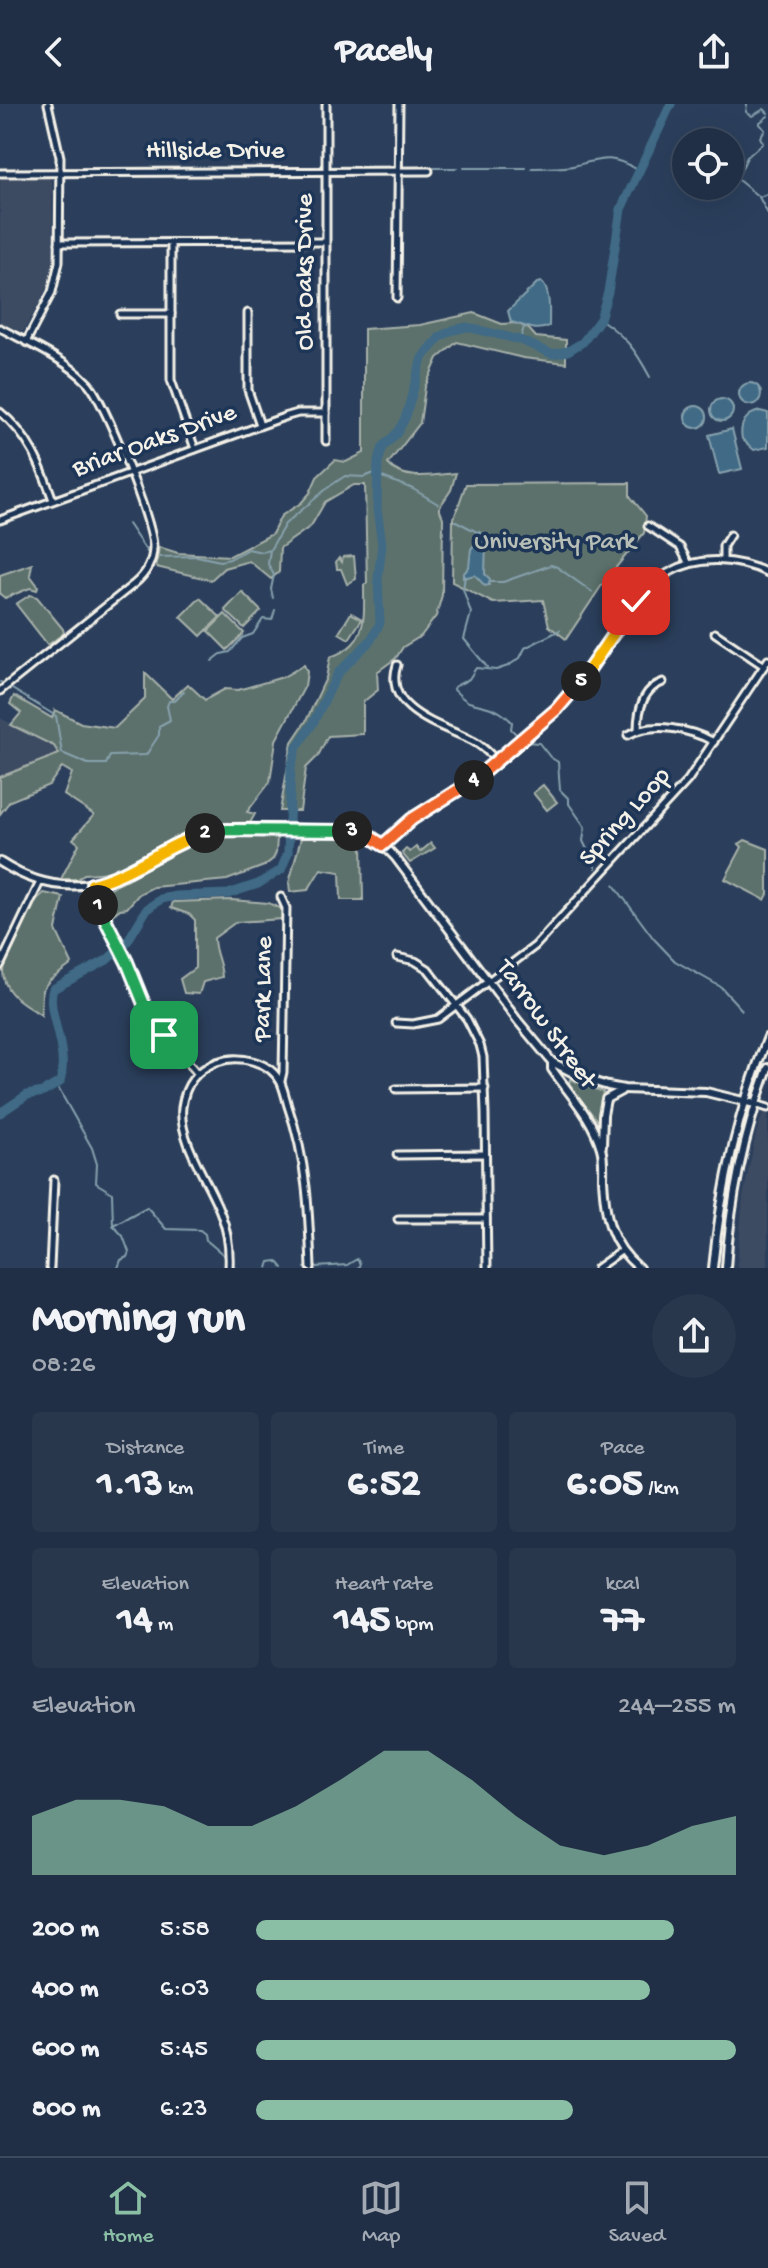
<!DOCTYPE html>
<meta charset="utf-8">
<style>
body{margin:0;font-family:"Gochi Hand",sans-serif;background:#28374c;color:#f1f3f6;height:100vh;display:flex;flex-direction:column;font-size:30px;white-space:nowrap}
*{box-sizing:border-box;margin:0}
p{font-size:26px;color:#a2a9b3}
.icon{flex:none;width:44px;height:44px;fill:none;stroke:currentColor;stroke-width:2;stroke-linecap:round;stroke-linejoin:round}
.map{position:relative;height:1164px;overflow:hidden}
.sheet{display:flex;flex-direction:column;background:#202f45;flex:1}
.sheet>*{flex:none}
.fabs{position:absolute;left:672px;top:24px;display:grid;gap:16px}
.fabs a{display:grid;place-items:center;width:72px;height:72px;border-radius:50%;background:#202f45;box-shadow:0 8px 32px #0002,0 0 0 2px #3d4a5e;font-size:40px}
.pin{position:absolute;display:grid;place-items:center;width:68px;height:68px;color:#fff;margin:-34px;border-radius:16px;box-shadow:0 4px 12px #0006}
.km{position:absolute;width:40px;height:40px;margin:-20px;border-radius:50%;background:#222;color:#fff;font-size:22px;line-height:40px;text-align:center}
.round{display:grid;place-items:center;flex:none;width:84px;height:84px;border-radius:42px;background:#28374c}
.summary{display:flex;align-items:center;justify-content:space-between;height:136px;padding:0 32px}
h1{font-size:44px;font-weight:700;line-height:60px}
.stats{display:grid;grid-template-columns:repeat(3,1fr);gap:12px;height:136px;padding:8px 32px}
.stats div{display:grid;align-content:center;border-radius:8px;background:#28374c;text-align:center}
.stats b{font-size:40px;font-weight:700}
.stats small{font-size:22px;font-weight:400}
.stats p{font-size:22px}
.chart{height:224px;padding:16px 32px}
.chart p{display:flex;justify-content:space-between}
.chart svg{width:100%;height:144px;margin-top:8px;fill:#8abfa5;opacity:.7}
ul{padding:0 32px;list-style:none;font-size:26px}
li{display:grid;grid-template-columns:128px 96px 1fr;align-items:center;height:60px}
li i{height:20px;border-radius:10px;background:#8abfa5}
header{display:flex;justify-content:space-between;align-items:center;height:104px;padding:0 32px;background:#202f45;font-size:36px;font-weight:700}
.tabs{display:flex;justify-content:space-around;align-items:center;height:112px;border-top:2px solid #3d4a5e;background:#202f45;font-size:22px;color:#a2a9b3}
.tabs a{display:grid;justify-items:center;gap:4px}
.tabs .selected{color:#8abfa5}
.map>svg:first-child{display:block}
</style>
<header><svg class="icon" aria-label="back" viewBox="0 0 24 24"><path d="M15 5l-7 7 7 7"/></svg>Pacely<svg class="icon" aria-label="share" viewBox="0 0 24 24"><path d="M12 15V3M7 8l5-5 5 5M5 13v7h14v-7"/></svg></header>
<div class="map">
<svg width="768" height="1164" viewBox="0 0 768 1164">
<rect width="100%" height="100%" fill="#2b3f5c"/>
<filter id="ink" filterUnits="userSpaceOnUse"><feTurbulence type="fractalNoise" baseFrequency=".0125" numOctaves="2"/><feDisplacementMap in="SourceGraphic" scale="16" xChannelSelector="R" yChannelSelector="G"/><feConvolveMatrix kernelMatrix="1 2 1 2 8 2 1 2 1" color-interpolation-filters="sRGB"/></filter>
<g filter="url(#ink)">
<!-- built -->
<g fill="#3c4c62">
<path d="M0,73h47l5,5 1,88 -6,18 -24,44 -23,-10z"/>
<path d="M0,614l54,28 5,8 -59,23z"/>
<path d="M768,994v170h-31l6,-71 13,-63z"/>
</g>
<!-- green -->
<g fill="#5c716c" stroke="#a8b1aa" stroke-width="2">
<path d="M474,209l28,11 14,-1 12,5 8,9 30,3v23l-43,-5 -66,-16 -19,16 -13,29 -5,36 -32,41c15,18 47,11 68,9l-5,17 -12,18 4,10 -1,77 -6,21 -15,20 -18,11 -7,11 -19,14 1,18 -15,12v32l-35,2 -10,20 -12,12 -6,43h-20l12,-69 14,-21 20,-43 4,-21c38,-12 34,-38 34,-72l3,-2 -2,-98h-11l-29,17 -14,24 -31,22 -1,24 -8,7 -22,-18 -25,7 -13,12 -55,-13 3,-20 19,6 52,3 42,-22 9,-18 20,-13 9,-10 7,-16 18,-17 11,2 18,-9v-124l56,-4z"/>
<path d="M630,379v13l16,20 -2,17 -40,49 -38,57 -17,-13 -6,-26 -50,3 -41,-21 1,-61 13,-37z"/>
<path d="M354,452l2,23 -9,5 -6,-15h-4l-1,-7 3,-4 3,4 1,-5z"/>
<path d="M32,460l-2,11 8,11 -1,4 -7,-2 -25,10 -5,-4v-19z"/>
<path d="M242,488l19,19 -17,17 -19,-18z"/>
<path d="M30,491l7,2 26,32 1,4 -16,12 -32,-41z"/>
<path d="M200,494l20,19 -19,19 -20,-19z"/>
<path d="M351,509l11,6 -13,20 -10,-6z"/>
<path d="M225,510l19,19 -17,17 -19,-19z"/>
<path d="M304,561l3,7 -2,14 -29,54 -6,42 -23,30 8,2 -5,9 -40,3 -17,5 -22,8 -48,28 -12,5 -27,2 -6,5h-17l18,-35 -6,-5 21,-24 -30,-20 8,-22 -10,-6 -13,18 -39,16 -10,13v-37l59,-23 -5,-8 -43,-21 10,-12 -11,-9 4,-8 38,22 3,-8 26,13 34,5 30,-29v-26l27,26 16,-15 17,16 20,-11 13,1 45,-13z"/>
<path d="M543,681l14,17 -10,8 -14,-17z"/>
<path d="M248,731l29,3 -1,15 -3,6 -9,7 -37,14 -74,7 -14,7 -12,14 -7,1 -9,7 -7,-9 -1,-15 86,-47 28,-7z"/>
<path d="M346,732l16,5 1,59h-22l-1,-28 -19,-3 -13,21 -18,2 -1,-9 12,-45z"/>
<path d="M745,736l23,9v45l-3,6 -40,-21 17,-32 -3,-3z"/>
<path d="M431,739l4,5 -25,15 -8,-10 4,-4 4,3 6,-5 4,5z"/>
<path d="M44,789l19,4 -7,33 16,34 -23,17 -7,9 -1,25c-18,-13 -38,-20 -38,-45l33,-70z"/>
<path d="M232,796l36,3 14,6v10l-46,3 -22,16c0,15 7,23 8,39l-19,5 -4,12 -15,-1 -4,-14 15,-11v-48l-6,-6 -18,-6 2,-6z"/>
<path d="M570,975l33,13 -5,30 -29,-38z"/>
</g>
<!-- water -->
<g fill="#3f6b86" stroke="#87a1ad" stroke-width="2">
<path d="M541,178c10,7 8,31 8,44 -14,7 -24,-1 -38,-4l-3,-11 29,-28z"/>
<circle cx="750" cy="290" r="11"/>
<circle cx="722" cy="306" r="11"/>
<circle cx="696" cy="313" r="11"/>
<path d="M760,307l8,2v34l-14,3 -12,-11c-3,-15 4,-25 18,-28z"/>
<path d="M732,325l10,40 -23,5 -10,-39z"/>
<path d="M479,427l7,9 -1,34 5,5 -1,6 -4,1 -10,-11 -12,3v-4l6,-7 2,-18 5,-6 -1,-7z"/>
</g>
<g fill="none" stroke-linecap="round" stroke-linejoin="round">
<!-- stream -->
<g stroke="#87a1ad" stroke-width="2">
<path d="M747,0l-1,8 6,4 12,-7 4,4"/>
<path d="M768,12l-9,7 6,7 -5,7 3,6 -16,14 -10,22 22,18 9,17"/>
<path d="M434,64h23"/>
<path d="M464,64h62"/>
<path d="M532,64c14,-1 31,1 45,-3 28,-7 35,-10 61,5"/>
<path d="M759,93l9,-3"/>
<path d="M600,215c26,18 35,30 50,58"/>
<path d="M520,236l4,-13"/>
<path d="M377,371l36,14 25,15"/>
<path d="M456,417l21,11"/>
<path d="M128,420l19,28"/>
<path d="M270,446l-2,14 6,11 -3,14 2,9"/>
<path d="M160,453l37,-1 23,5 10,-2 18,-10 14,3 8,-2 15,-26 45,-38 15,-10 19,1 13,-5"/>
<path d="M465,472l-2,13 8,24 -7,26 23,28"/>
<path d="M489,478h14l48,-17 6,2 35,25"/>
<path d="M212,557l9,-7 9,-2 12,-14 11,-4 10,-15 9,1 3,-10"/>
<path d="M0,578h1"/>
<path d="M12,585l44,27 6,37 26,11h18l4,-8 36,-1 13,-20v-9l11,-6 -3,-14 2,-5h6l9,-10"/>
<path d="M517,631l-6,-6 1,-7c-16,-16 -23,-14 -43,-20 -6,-2 -10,-8 -16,-13l1,-2 15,-8 7,-11 20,2 12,-4 12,-8 5,-10 35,-18"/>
<path d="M525,638l14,1 11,14 8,5 2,28 9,9v5l16,23 -2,14 13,27"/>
<path d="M614,781l40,54 21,22 46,26 21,23"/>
<path d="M57,982l35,62 5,16 -1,19 16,10 1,32 10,11 6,16 -2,5 -6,3 -3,8"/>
<path d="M113,1121l34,-18 19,22 34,1 5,4 1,6 20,17"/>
<path d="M235,1163v1"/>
<path d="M316,1163l31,-2 10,-6 3,5 -2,4"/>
<path d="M268,1164l2,-6 7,-1 6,7"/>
<path d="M305,1164l3,-1"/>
</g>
<!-- river -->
<path stroke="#3f6b86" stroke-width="9" d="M0,1009l27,-18 16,-3 17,-10c10,-33 -15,-71 -7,-93l54,-29 20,-18 20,-33 14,-10 15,-3 52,-2 30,-10 23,-14 7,-17 3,-86 6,-20 16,-24 25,-50 33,-33 9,-17 -2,-44 4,-35 -5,-35 1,-47 5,-15 15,-15 8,-16 16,-58 18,-21 13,-7 14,-3 53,13 32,14 16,-3 15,-9 17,-23 8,-27 13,-83 50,-105"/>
<!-- minor casing -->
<g stroke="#f4f1e8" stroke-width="11">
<g id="minor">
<path d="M0,69l429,-2"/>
<path d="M59,139l266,-1"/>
<path d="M171,139v137l24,69"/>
<path d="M397,194l2,-194"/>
<path d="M248,209v77l12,35"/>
<path d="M120,210h51"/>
<path d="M0,224c30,16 64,30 88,55 17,19 65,139 65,164 0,15 -8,28 -19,37l-134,107"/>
<path d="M26,238l26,-50 7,-30 1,-105 -12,-53"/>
<path d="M0,308c29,23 41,54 53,88"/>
<path d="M326,337v-337"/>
<path d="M0,416l284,-103 14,-4h28"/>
<path d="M648,422l32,21 9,17"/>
<path d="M723,456v-14l7,-11"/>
<path d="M715,529l49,33"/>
<path d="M397,561c-15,47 48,61 76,76 10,5 17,13 24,20"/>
<path d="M638,626c0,-19 4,-41 25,-48"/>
<path d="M628,631c26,-14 62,-6 86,7"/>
<path d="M383,741c23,-26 52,-38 79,-56 34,-23 75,-59 103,-88 36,-38 57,-103 103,-128 32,-18 68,-15 100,0"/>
<path d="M92,780l8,26 27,52 21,52 49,59"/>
<path d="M397,853l18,4 13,8 39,50 13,26 3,12 2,57 2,154"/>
<path d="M0,862l40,-84"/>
<path d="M396,919l17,1 25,-5 97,-73 153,-166 80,-120"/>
<path d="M281,977l2,-9 3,-164 -5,-11"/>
<path d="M396,985l89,-1"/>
<path d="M755,1000l13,4"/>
<path d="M397,1051l88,-1"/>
<path d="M398,1115h88"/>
<path d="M50,1164l4,-88"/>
<path d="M229,1164c1,-18 -1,-36 -8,-54 -11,-31 -43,-73 -39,-107 3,-23 14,-37 35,-45 22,-8 53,-1 64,21 3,7 5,16 7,23 19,54 21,106 23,162"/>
<path d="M597,1164l24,-17"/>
</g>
</g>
<!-- major casing -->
<g stroke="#f4f1e8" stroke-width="12">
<g id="major">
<path d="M0,758c43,28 87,32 132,6 23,-13 46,-28 72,-35 37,-9 95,-3 135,-3 23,2 40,9 56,27l123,164 34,41v7c18,26 40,48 49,79 3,10 2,21 2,31 2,37 7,65 36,89"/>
<path d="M552,958l33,17 23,7 16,3 82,3 49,12"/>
<path d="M602,1042l1,-31 3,-16 15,-8"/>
<path d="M713,1164c8,-81 24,-156 55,-231"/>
<path d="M726,1164c4,-70 18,-134 42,-200"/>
</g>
</g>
<!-- minor -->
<use href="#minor" stroke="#1d3557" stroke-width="5"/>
<!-- major -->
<use href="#major" stroke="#1d3557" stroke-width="6"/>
</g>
</g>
<g fill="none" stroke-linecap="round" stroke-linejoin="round" filter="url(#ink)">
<!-- split-1 casing -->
<g stroke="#fff" stroke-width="16">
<path id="split-1" d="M98,801l29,57 21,52 16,21"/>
</g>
<!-- split-2 casing -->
<g stroke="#fff" stroke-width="16">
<path id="split-2" d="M98,801l-6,-21c41,-10 73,-39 113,-51"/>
</g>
<!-- split-3 casing -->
<g stroke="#fff" stroke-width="16">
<path id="split-3" d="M205,729l22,-3 125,1"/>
</g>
<!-- split-4 casing -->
<g stroke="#fff" stroke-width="16">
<path id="split-4" d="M352,727l17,5 14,9 29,-26 62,-39"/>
</g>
<!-- split-5 casing -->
<g stroke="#fff" stroke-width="16">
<path id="split-5" d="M474,676l83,-71 24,-28"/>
</g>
<!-- split-6 casing -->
<g stroke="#fff" stroke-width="16">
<path id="split-6" d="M581,577l55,-80"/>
</g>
<!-- split-1 -->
<use href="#split-1" stroke="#22a559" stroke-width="10"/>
<!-- split-2 -->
<use href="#split-2" stroke="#f5b400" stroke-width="10"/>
<!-- split-3 -->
<use href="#split-3" stroke="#22a559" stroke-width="10"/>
<!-- split-4 -->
<use href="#split-4" stroke="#f0652b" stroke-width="10"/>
<!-- split-5 -->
<use href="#split-5" stroke="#f0652b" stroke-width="10"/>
<!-- split-6 -->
<use href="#split-6" stroke="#f5b400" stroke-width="10"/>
</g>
<g text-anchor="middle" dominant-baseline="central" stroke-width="7" stroke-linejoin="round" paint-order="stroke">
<!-- street labels -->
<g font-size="26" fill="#f4f1e8" stroke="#1d3557">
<text x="215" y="48">Hillside Drive</text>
<text transform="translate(306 168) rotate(-90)">Old Oaks Drive</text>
<text transform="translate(155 338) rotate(-20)">Briar Oaks Drive</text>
<text transform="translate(626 714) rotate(-48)">Spring Loop</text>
<text transform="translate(265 885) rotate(-89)">Park Lane</text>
<text transform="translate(545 921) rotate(54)">Tarrow Street</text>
</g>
<!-- park labels -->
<g font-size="26" fill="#b7beb6" stroke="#1d3557">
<text x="555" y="439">University Park</text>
</g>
</g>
</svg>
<div class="fabs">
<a><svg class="icon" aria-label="locate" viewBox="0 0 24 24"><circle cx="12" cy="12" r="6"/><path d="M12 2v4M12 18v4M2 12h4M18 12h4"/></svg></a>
</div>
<div class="pin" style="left:164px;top:931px;background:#1e9e55"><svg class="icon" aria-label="arrive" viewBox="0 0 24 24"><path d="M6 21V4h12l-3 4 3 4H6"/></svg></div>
<div class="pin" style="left:636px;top:497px;background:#d93025"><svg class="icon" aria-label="check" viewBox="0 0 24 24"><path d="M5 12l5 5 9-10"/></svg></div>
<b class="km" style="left:98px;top:801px">1</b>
<b class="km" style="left:205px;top:729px">2</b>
<b class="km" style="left:352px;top:727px">3</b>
<b class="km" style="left:474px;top:676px">4</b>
<b class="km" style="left:581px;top:577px">5</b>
</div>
<section class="sheet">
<div class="summary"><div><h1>Morning run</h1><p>08:26</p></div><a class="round"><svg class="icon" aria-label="share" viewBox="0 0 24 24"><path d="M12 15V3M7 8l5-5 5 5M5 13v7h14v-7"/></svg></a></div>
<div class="stats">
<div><p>Distance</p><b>1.13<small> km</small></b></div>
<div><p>Time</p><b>6:52</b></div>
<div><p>Pace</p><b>6:05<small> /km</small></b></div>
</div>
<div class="stats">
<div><p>Elevation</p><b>14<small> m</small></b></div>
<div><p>Heart rate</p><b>145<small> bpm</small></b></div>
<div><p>kcal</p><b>77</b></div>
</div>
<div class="chart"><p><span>Elevation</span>244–255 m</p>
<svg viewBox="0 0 160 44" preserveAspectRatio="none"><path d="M0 44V26L10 21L20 21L30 23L40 29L50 29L60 23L70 15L80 6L90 6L100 15L110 26L120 35L130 38L140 35L150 29L160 26V44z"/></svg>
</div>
<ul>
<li><b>200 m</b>5:58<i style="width:87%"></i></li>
<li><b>400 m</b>6:03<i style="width:82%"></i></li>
<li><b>600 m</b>5:45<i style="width:100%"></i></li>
<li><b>800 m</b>6:23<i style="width:66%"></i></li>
</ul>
</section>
<nav class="tabs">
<a class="selected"><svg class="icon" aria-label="home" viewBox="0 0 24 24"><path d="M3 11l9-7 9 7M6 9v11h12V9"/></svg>Home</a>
<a><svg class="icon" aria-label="map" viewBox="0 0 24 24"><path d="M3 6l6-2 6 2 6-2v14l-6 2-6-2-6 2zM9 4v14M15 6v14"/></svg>Map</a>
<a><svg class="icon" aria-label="saved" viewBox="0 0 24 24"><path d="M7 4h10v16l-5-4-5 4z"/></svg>Saved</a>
</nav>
